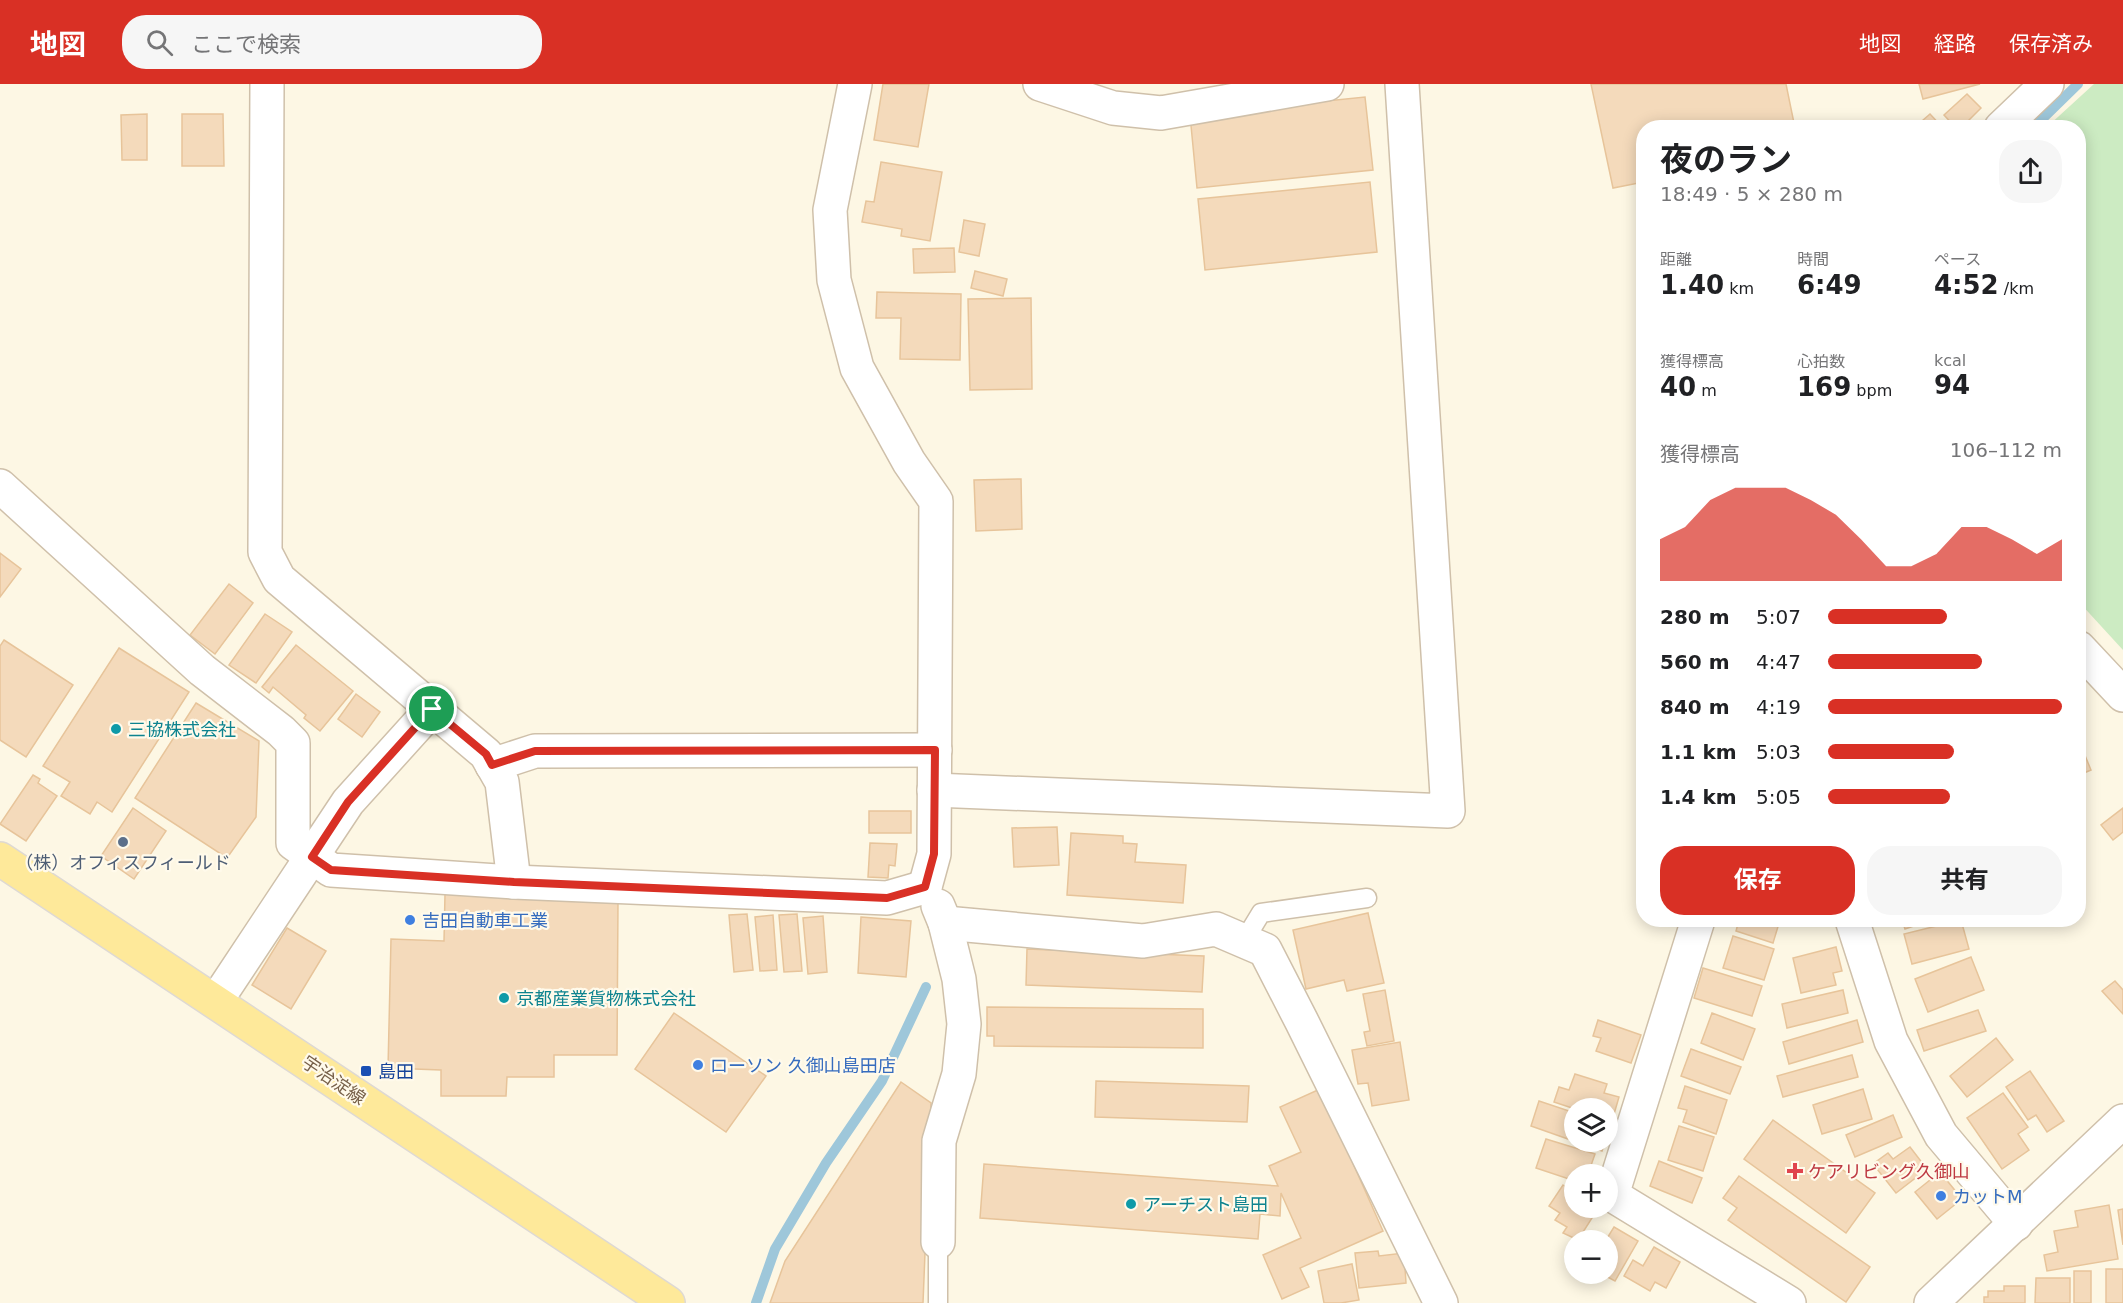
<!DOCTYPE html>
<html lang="ja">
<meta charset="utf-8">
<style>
body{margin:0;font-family:"DejaVu Sans","Noto Sans JP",sans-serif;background:#f6f6f6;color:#202124;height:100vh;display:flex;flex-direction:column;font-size:22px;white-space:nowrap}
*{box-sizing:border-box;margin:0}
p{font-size:20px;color:#757577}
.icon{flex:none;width:33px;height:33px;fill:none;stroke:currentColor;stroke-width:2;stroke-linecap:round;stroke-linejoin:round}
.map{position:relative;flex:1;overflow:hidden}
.panel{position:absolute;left:1636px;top:36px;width:450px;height:807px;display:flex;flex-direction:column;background:#fff;border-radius:24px;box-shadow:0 3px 15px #0003}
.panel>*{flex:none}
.buttons{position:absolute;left:1564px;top:1014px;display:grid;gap:12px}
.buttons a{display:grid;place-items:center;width:54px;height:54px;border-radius:50%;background:#fff;box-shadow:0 3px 15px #0003;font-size:30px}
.pin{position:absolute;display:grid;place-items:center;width:51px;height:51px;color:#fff;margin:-26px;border:3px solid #fff;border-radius:50%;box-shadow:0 2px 6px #0007}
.round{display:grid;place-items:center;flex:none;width:63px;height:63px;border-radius:24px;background:#f6f6f6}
.overview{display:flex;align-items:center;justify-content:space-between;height:102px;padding:0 24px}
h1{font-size:33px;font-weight:700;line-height:45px}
.metrics{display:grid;grid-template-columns:repeat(3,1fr);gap:9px;height:102px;padding:6px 24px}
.metrics div{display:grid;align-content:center}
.metrics b{font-size:26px;font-weight:700}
.metrics small{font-size:16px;font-weight:400}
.metrics p{font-size:16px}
.chart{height:168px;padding:12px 24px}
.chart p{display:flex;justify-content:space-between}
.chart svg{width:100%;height:108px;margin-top:6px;fill:#d93025;opacity:.7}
.primary-button{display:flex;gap:12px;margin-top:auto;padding:12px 24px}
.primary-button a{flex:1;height:69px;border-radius:24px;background:#d93025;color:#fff;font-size:24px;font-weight:700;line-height:69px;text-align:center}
.primary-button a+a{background:#f6f6f6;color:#202124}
ul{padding:0 24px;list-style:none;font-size:20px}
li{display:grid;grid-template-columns:96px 72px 1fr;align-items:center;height:45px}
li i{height:15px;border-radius:8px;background:#d93025}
header{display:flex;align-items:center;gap:36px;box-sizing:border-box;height:84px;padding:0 30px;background:#d93025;color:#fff}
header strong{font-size:28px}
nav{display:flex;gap:33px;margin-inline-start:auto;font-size:21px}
.search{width:420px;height:54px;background:#f6f6f6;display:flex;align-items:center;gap:15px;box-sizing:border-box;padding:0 21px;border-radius:24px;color:#757577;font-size:22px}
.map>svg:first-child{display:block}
</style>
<header>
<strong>地図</strong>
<div class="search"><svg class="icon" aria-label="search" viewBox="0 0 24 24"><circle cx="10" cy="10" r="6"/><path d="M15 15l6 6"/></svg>ここで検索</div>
<nav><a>地図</a><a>経路</a><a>保存済み</a></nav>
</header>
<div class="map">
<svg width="2123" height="1219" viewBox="0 0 2123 1219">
<rect width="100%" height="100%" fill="#fdf7e4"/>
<!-- green -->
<path fill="#ccebc2" d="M2094,0h29v566l-44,-48v-474l-32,-1z"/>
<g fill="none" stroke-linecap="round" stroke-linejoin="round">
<!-- stream -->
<g stroke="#9ec7da" stroke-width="10">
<path d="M2033,44l45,-44"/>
<path d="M756,1219l19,-54 51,-86 56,-82 44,-94"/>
</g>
</g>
<!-- building -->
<g fill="#f4dabb" stroke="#e7c49a" stroke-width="1.5">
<path d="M883,0h46l-11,63 -44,-7z"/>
<path d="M1591,0h195l9,44h-151v54l-31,6z"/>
<path d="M1919,0h61l-57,15z"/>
<path d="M1967,10l14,14 -20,20h-5l-12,-13z"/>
<path d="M1365,13l8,73 -176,18 -7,-73z"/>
<path d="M147,30v46h-25l-1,-45z"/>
<path d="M182,30h41l1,52h-42z"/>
<path d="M1930,30l13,14h-29z"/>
<path d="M881,78l61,10 -12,69 -29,-5 1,-7 -40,-7 4,-21 8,1z"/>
<path d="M1370,98l7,70 -172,18 -7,-71z"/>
<path d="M964,136l21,4 -6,32 -20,-4z"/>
<path d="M954,164l1,24 -41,1 -1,-24z"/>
<path d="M975,187l32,8 -4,17 -32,-8z"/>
<path d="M877,208l84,2 -1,66 -60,-1 1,-41h-25z"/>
<path d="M1031,214l1,91 -62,1 -2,-91z"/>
<path d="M1021,395l1,50 -46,2 -2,-51z"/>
<path d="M0,469l21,16 -21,28z"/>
<path d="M229,500l24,19 -38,51 -25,-19z"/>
<path d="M265,530l27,18 -36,51 -27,-18z"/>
<path d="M4,556l69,45 -47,72 -26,-17v-94z"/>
<path d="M296,561l57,46 -33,40 -16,-13 2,-3 -33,-28 -4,6 -7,-6z"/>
<path d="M119,564l70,44 -77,120 -15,-10 -7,12 -29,-18 9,-14 -27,-16z"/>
<path d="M356,610l24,18 -18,25 -24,-18z"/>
<path d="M196,619l63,38 -3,76 -29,41 -92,-60z"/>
<path d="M2079,657l12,29 -12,5z"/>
<path d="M33,691l7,4 -2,4 19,13 -31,45 -26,-17z"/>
<path d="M133,724l33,23 -32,48 -33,-23z"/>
<path d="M2123,724v24l-10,8 -12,-15z"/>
<rect x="869" y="727" width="42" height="22"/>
<path d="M1057,743l2,38 -45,2 -2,-39z"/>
<path d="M1071,749l52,3v7l14,1 -2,18 51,3 -3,38 -116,-8z"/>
<path d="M870,759l27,1 -2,22 -6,-1 -1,13 -20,-1z"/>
<path d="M445,810l173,7 -1,154h-63v22h-47l-1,19h-65v-26l-53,-2 3,-129 53,2z"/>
<path d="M1368,829l16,70 -37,8 -3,-11 -38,9 -13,-59z"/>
<path d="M747,830l6,56 -19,2 -5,-57z"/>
<path d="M797,830l5,57 -18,1 -5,-57z"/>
<path d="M773,831l4,55 -17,1 -5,-54z"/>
<path d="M823,832l4,56 -19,2 -5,-56z"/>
<path d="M861,833l50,4 -5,56 -48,-4z"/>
<path d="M1739,836h41l-7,23 -37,-12z"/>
<path d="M1902,836h29l-26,9z"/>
<path d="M1961,836l8,29 -57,15 -8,-30z"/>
<path d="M287,844l39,23 -35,58 -39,-24z"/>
<path d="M1733,852l41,13 -10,31 -41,-12z"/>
<path d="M1836,863l6,24 -9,2 3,12 -35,8 -8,-35z"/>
<path d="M1027,865l177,7 -2,36 -176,-7z"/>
<path d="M1971,873l13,33 -56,22 -13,-33z"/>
<path d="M1703,884l59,18 -10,30 -58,-18z"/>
<path d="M2115,897l8,9v24l-21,-23z"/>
<path d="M1385,906l9,51 -27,5 -3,-14 6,-1 -7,-37z"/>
<path d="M1843,906l5,23 -61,15 -5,-24z"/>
<path d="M987,923l216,2v39l-209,-2v-10h-7z"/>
<path d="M1978,926l8,21 -62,20 -7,-21z"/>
<path d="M674,929l92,63 -40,56 -91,-63z"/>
<path d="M1712,929l43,16 -12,31 -42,-17z"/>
<path d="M1598,936l43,15 -10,28 -35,-12 5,-13 -8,-2z"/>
<path d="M1857,936l6,22 -74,22 -6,-22z"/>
<path d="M1996,954l17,22 -46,37 -17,-21z"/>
<path d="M1400,958l9,58 -37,6 -4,-23 -10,1 -6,-34z"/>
<path d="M1691,965l50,18 -11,27 -49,-18z"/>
<path d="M1852,971l6,22 -75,20 -6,-21z"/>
<path d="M2030,987l34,50 -17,11 -11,-17 -8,5 -22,-33z"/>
<path d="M1575,990l32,10 -3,9 15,4 -7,24 -4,-2v-11l-33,1 -21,-7 5,-15 10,3z"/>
<path d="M1096,997l153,5 -2,36 -152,-5z"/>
<path d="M901,998l30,21 -8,200h-153l15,-42z"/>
<path d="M1685,1002l42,14 -11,34 -33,-12 4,-12 -9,-2z"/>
<path d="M1320,1005l63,142 -83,37 9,19 -27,12 -19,-44 38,-17 -20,-45 -1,23 -20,-2 -2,25 -278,-21 4,-54 294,22 -9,-20 32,-14 -21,-45z"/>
<path d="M1863,1005l9,30 -50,15 -9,-29z"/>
<path d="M2003,1009l25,34 -10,7 11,16 -27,19 -35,-51z"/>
<path d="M1539,1017l36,12v29h30l-3,9 -71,-25z"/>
<path d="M1893,1031l9,22 -47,20 -9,-22z"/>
<path d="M1773,1036l102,73 -29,40 -102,-74z"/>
<path d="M1679,1042l35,11 -11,34 -35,-11z"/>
<path d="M1546,1055l49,15 -7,20h-13v7l-39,-13z"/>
<path d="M1910,1063l17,22 -31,24 -23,-29 15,-11 5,6z"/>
<path d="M1659,1077l43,17 -10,25 -42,-17z"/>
<path d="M1940,1088l22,27 -25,20 -22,-27z"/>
<path d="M1739,1092l131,91 -24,35 -118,-82 9,-12 -14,-10z"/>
<path d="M1563,1101l12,8v15h11l-3,4 9,6 -14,22 -15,-7 4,-6 -12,-7 5,-7 -11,-7z"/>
<path d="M2109,1121l9,54 -71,12 -3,-16 14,-3 -4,-21 24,-4 -3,-16z"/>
<path d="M2123,1125v36l-5,-35z"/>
<path d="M1614,1143l24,14 -23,40 -13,-7h6v-34h-2z"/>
<path d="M1654,1163l26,15 -14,26 -11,-6 -5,9 -26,-15 9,-16 10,6z"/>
<path d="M1378,1167l1,5 25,-3 2,30 -47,5 -4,-35z"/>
<path d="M1352,1180l7,36 -18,3h-17l-6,-32z"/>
<rect x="2106" y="1185" width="17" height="34"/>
<rect x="2074" y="1187" width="17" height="32"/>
<path d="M2036,1194h34v25h-35z"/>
<path d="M2004,1202h21v17h-41v-6h4v-6h16z"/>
</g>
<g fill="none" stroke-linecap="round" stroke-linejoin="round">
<!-- service casing -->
<g stroke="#cfc0aa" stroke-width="21">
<g id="service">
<path d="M1244,857l17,-28 106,-15"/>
<path d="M938,1219v-61"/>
</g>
</g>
<!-- minor casing -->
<g stroke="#cfc0aa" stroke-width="36">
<g id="minor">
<path d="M267,0l-2,468 14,27 207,175 16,28 12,100"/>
<path d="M855,0l-25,126 4,70 23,88 52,94 27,39 -2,353 -9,33"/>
<path d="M1040,0l73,24 48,5 166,-29"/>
<path d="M2001,44l46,-44"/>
<path d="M0,402l202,184 79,61 12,12v100l38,27 183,12 373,16 38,-11"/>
<path d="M2079,564l44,47"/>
<path d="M492,681l43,-14 400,-1"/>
<path d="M934,706l514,21 -46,-727"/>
<path d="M938,822l7,17 14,56 5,45 -5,50 -20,67 -1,101"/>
<path d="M1698,836l-86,275 177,108"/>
<path d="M1852,836l39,121 50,94 75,89"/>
<path d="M945,839l198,18 73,-12 49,21 37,72 139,281"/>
<path d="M216,917l132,-199 84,-93"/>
</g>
</g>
<!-- tertiary casing -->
<g stroke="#cfc0aa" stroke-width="36">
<path id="tertiary" d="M1931,1219l192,-182"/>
</g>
<!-- primary casing -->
<g stroke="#ded9d3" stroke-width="36">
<path id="primary" d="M0,775l668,444"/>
</g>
<!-- service -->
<use href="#service" stroke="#fff" stroke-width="18"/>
<!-- minor -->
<use href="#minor" stroke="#fff" stroke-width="33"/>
<!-- tertiary -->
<use href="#tertiary" stroke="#fff" stroke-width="33"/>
<!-- primary -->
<use href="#primary" stroke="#fee99a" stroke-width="33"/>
</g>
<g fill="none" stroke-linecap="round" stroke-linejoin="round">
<!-- route casing -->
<g stroke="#fff" stroke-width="12">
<path id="route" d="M432,625l54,45 6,11 43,-14 400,-1 -1,104 -9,33 -38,11 -373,-16 -183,-12 -19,-13 36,-55z"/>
</g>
<!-- route -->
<use href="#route" stroke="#d93025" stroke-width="8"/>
</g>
<!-- markers -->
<g fill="#0f9aa8" stroke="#fffaeb" stroke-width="2">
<circle cx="116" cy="645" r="6"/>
<circle cx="504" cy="914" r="6"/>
<circle cx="1131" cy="1120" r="6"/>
</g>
<circle fill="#5c6f8a" stroke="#fffaeb" stroke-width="2" cx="123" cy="758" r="6"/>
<g fill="#3f7fe0" stroke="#fffaeb" stroke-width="2">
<circle cx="410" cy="836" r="6"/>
<circle cx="698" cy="981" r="6"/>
<circle cx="1941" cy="1112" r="6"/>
</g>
<rect fill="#1a4fb4" stroke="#fffaeb" stroke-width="2" x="360" y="981" width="12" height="12" rx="3"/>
<path fill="#e0444e" stroke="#fffaeb" stroke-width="2" d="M1792 1078h6v6h6v6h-6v6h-6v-6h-6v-6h6z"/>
<g text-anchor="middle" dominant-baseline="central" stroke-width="4.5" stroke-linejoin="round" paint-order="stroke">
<!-- culture labels -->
<g font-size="18" fill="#0d838f" stroke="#fffaeb" text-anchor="start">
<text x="128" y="645">三協株式会社</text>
<text x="516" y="914">京都産業貨物株式会社</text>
<text x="1143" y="1120">アーチスト島田</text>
</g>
<!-- service labels -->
<g font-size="18" fill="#4e5e75" stroke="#fffaeb">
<text x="123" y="778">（株）オフィスフィールド</text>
</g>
<!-- shop labels -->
<g font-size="18" fill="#366cbe" stroke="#fffaeb" text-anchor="start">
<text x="422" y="836">吉田自動車工業</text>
<text x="710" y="981">ローソン 久御山島田店</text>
<text x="1953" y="1112">カットM</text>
</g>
<!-- transit labels -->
<g font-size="18" fill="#164399" stroke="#fffaeb" text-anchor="start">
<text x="378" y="987">島田</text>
</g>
<!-- street labels -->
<g font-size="18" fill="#776049" stroke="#fffaeb">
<text transform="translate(334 996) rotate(34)">宇治淀線</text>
</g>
<!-- health labels -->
<g font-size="18" fill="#be3a42" stroke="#fffaeb" text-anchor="start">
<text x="1808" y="1087">ケアリビング久御山</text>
</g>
</g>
</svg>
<div class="buttons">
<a><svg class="icon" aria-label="layers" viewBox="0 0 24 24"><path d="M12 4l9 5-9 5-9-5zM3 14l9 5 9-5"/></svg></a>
<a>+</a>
<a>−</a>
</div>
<div class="pin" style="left:432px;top:625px;background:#1e9e55"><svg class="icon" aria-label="arrive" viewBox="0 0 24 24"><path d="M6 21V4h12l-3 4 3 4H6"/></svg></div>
<section class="panel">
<div class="overview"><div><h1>夜のラン</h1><p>18:49 · 5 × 280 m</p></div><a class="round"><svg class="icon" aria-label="share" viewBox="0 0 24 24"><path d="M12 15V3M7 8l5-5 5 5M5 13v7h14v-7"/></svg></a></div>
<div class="metrics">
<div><p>距離</p><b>1.40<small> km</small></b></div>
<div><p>時間</p><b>6:49</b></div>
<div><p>ペース</p><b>4:52<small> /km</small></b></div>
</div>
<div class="metrics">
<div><p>獲得標高</p><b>40<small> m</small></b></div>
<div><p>心拍数</p><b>169<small> bpm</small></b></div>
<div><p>kcal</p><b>94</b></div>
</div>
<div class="chart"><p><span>獲得標高</span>106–112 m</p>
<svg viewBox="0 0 160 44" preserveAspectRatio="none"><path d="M0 44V27L10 22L20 11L30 6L40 6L50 6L60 11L70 17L80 27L90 38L100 38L110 33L120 22L130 22L140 27L150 33L160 27V44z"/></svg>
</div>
<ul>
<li><b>280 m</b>5:07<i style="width:51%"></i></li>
<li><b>560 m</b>4:47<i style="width:66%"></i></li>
<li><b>840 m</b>4:19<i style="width:100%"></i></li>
<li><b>1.1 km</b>5:03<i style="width:54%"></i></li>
<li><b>1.4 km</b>5:05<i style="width:52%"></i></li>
</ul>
<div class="primary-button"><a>保存</a><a>共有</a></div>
</section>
</div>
